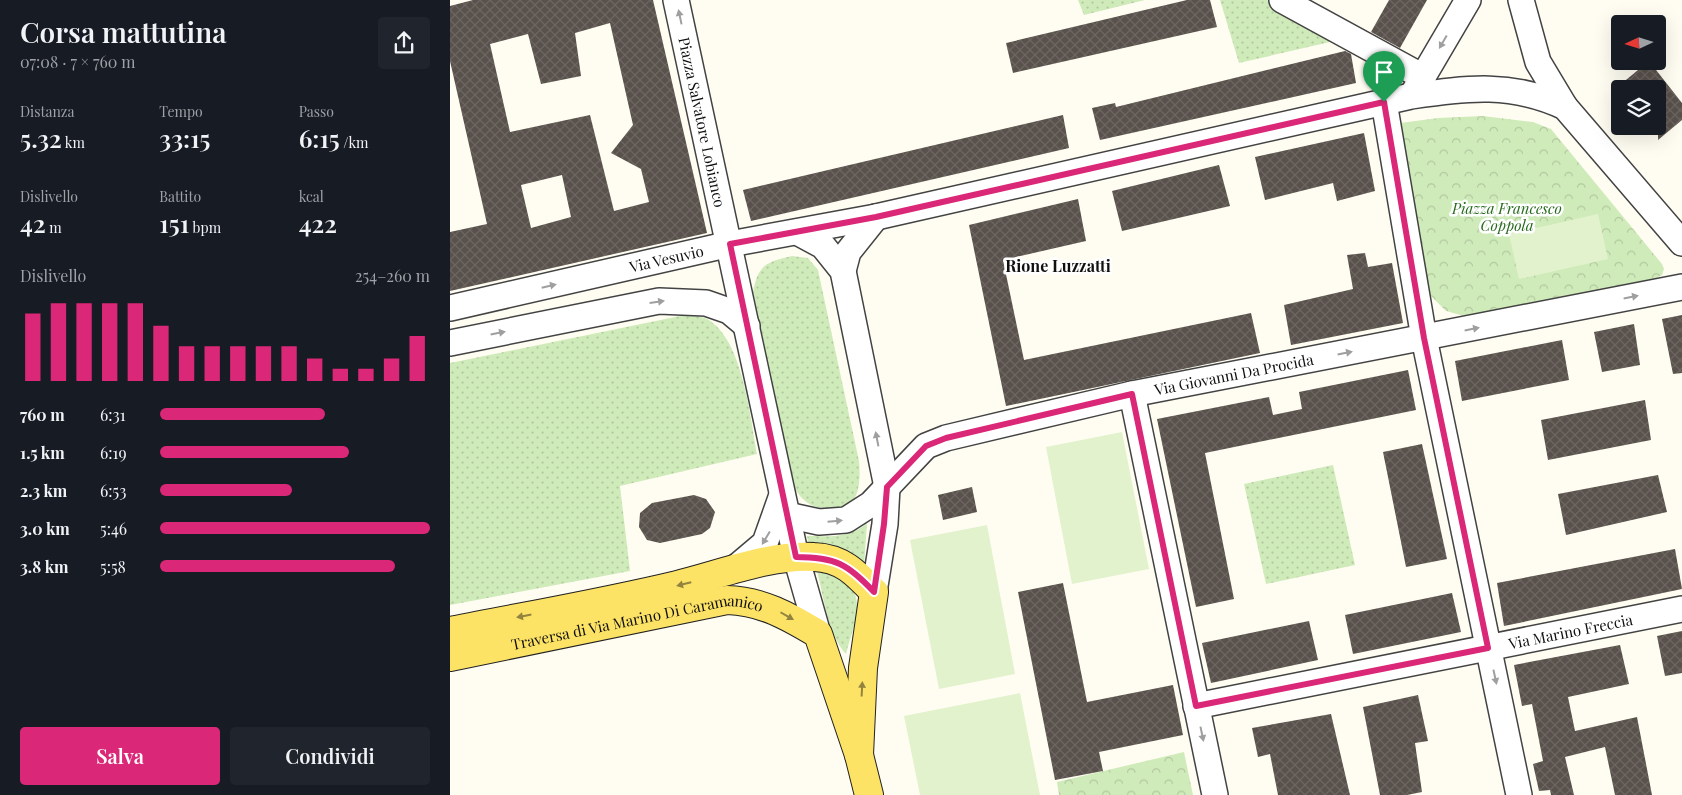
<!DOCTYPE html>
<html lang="it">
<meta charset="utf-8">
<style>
body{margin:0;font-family:"Playfair Display",serif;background:#20242c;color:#f1f3f6;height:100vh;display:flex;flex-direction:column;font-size:19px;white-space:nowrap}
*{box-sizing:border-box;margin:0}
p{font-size:16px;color:#9ea1a6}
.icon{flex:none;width:28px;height:28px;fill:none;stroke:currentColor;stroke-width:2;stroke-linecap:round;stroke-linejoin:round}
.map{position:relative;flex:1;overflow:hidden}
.drawer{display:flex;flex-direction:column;background:#171b24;width:450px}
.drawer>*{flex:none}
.needle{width:32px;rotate:266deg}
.controls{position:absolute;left:1161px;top:15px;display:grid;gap:10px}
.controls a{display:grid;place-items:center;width:55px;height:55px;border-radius:5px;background:#171b24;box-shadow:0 5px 20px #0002;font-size:25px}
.pin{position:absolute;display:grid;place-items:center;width:42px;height:42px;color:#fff;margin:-51px -21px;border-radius:50% 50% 50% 0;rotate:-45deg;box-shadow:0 0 5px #0007}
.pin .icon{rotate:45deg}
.round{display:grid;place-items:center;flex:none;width:52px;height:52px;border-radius:5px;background:#20242c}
.overview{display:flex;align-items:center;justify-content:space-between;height:85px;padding:0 20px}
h1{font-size:28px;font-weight:600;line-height:38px}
.figures{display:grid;grid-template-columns:repeat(3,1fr);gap:8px;height:85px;padding:5px 20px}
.figures div{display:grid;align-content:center}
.figures b{font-size:25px;font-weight:600}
.figures small{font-size:14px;font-weight:400}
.figures p{font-size:14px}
.chart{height:140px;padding:10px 20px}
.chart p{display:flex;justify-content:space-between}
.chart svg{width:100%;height:90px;margin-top:5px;stroke:#db2777;stroke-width:6}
.primary-button{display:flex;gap:10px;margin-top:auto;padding:10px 20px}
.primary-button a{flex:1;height:58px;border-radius:5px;background:#db2777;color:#fff;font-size:20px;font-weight:600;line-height:58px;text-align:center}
.primary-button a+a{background:#20242c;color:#f1f3f6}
ul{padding:0 20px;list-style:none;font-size:16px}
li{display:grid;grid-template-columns:80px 60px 1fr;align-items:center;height:38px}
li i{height:12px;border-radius:6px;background:#db2777}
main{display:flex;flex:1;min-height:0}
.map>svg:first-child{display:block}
</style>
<main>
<section class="drawer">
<div class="overview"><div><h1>Corsa mattutina</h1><p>07:08 · 7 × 760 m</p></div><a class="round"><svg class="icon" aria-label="share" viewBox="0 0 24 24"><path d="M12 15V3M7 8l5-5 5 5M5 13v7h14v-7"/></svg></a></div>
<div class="figures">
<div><p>Distanza</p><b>5.32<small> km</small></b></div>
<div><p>Tempo</p><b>33:15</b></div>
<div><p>Passo</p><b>6:15<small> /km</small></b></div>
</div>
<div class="figures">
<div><p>Dislivello</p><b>42<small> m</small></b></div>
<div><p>Battito</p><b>151<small> bpm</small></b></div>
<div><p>kcal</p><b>422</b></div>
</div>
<div class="chart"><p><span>Dislivello</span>254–260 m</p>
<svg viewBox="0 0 160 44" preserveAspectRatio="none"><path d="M5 44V11M15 44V6M25 44V6M35 44V6M45 44V6M55 44V17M65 44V27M75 44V27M85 44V27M95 44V27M105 44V27M115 44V33M125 44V38M135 44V38M145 44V33M155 44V22"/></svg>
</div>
<ul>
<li><b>760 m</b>6:31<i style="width:61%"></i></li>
<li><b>1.5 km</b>6:19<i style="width:70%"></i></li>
<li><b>2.3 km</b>6:53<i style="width:49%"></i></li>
<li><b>3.0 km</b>5:46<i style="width:100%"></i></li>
<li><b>3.8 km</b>5:58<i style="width:87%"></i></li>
</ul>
<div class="primary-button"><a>Salva</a><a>Condividi</a></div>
</section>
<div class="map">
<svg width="1232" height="795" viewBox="0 0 1232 795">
<defs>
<pattern id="grass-dots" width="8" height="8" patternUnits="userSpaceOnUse" patternTransform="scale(1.25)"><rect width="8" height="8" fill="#d0ebba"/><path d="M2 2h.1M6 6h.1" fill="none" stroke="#b2c89f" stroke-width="1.8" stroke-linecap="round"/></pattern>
<pattern id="park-crowns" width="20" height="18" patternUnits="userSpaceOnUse" patternTransform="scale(1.25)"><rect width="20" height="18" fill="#d0ebba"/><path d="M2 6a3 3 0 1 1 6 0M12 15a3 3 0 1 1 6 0" fill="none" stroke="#b2c89f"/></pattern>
<pattern id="building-cross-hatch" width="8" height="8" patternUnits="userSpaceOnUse" patternTransform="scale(1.25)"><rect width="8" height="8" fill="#59514b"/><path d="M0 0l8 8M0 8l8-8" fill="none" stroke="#6c6561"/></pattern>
</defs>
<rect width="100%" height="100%" fill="#fffdf2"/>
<!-- grass -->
<g fill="url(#grass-dots)">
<path d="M628,0h67l-61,15z"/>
<path d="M770,0h47l72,40 -100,23z"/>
<path d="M342,256l16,2 10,12 41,191c2,24 0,53 -31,48 -18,-2 -24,-7 -34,-21l-41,-196c5,-27 13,-30 39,-36z"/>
<path d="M235,315c6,1 17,1 22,4 36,20 43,98 50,135l-137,32 10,85 -180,34v-242z"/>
<path d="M883,465l22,100 -89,19 -22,-100z"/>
<path d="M417,523l-3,43 -55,-21 -2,-9c23,0 42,3 60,-13z"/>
<path d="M367,571c15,1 20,3 31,13 19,18 3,48 -2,70 -19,-21 -22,-57 -29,-83z"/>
</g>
<!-- park -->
<g fill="url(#park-crowns)">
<path d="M1033,116l50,6 18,7 111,135 2,5 -2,6 -13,7 -185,34 -18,-5 -18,-18 -28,-170 38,-5z"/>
<path d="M734,752l9,43h-134l-2,-13z"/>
</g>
<!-- pitch -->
<g fill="#e2f2cc">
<path d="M1148,214l10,45 -89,20 -10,-45z"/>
<path d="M672,432l27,137 -77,15 -26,-137z"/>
<path d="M537,525l28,149 -76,15 -29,-149z"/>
<path d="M570,693l20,102h-120l-16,-79z"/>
</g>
<!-- building -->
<g fill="url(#building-cross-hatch)" fill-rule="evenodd">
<path d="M23,0h180l54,233 -257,58v-59l37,-8 -37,-163v-55zM160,23l23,102 -22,28 30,16 8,33 -35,9 -24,-96 -80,17 -20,-88 38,-10 13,50 40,-8 -6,-43zM112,175l9,42 -40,11 -10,-43z"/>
<path d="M737,0h23l7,27 -204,46 -7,-30z"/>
<path d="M939,0h38l-27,48 -29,-16z"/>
<path d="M895,51l6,3 5,29 -256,57 -8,-32 23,-5 1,4z"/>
<path d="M1199,61l33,42v17l-24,20v-51h-43z"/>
<path d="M613,115l6,33 -318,73 -8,-31z"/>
<path d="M914,133l11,58 -38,10 -4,-18 -68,17 -10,-43z"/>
<path d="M769,165l11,41 -108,25 -10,-40z"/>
<path d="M628,199l8,42 -83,19 21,100 227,-47 9,40 -254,53 -37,-181z"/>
<path d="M915,253l3,14 24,-4 11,60 -112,22 -7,-40 69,-16 -6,-34z"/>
<path d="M1232,315v58l-9,1 -11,-55z"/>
<path d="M1184,324l6,41 -38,7 -8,-40z"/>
<path d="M1112,340l7,40 -107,21 -7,-40z"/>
<path d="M958,370l8,40 -211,43 29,146 -38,8 -39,-188 112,-22 4,18 29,-6 -3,-17z"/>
<path d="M1195,400l6,40 -103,20 -7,-40z"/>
<path d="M972,444l25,115 -41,8 -23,-115z"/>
<path d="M1208,475l9,37 -101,23 -8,-41z"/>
<path d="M522,487l5,25 -34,8 -5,-25z"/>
<path d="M244,495l12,4 9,13 -5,16 -8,6 -42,9 -13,-3 -8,-13 1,-14 12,-10z"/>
<path d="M1225,549l7,40 -178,37 -7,-43z"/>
<path d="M613,583l24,119 86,-17 10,50 -84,17 4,19 -48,9 -37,-188z"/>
<path d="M1002,593l9,39 -108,22 -8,-39z"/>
<path d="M859,621l9,39 -107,23 -9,-40z"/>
<path d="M1232,631v42l-17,3 -8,-40z"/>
<path d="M1170,645l9,39 -61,13 7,34 62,-14 15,78h-37l-10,-48 -40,10 9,38h-23l-1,-5 -11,1 -6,-27 10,-3 -11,-57 -10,2 -8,-41z"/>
<path d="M968,695l10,46 -13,2 7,49 -15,3h-27l-17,-88z"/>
<path d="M881,714l19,81h-72l-8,-41 -12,3 -6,-29z"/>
</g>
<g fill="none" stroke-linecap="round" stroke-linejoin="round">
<!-- minor casing -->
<g stroke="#434343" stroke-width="28">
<g id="minor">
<path id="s1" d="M226,0l120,557 22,77"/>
<path d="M832,0l141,77"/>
<path d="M1071,0l17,62 27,45"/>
<path d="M964,92l54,-92"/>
<path d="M934,102l40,236 95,457"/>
<path d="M347,232l26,14 20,25 44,216 -2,37 -11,68"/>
<path d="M393,271l5,-19 28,-35"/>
<path id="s2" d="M0,308l280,-64 146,-27 535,-121c57,-8 101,-14 154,11l117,136"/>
<path d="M0,343l209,-42 47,2 23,8 18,15"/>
<path d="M682,394l83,401"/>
<path id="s3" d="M337,515l32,7 27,-2 25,-16 55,-58 20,-8 186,-44 550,-107"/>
<path d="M283,570l32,-27 17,-48"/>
<path id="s4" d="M746,706l486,-97"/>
</g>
</g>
<!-- major casing -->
<g stroke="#212121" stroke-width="30">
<g id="major">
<path d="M0,631c76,-15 152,-28 227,-46 42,-10 94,-31 137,-28 28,1 42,16 60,35l-11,76 -4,87"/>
<path id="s5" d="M0,657l277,-57c35,1 61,16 91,34l41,121 10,40"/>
</g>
</g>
<!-- minor -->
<use href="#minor" stroke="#fff" stroke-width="25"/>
<!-- major -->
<use href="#major" stroke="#fce265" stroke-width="28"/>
</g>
<!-- one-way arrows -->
<defs><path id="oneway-solid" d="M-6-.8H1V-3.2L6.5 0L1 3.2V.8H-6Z" transform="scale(1.25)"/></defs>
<g fill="#9f9f9f">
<use href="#oneway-solid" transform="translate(230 17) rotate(-102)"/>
<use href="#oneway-solid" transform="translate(993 42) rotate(120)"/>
<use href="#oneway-solid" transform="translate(99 286) rotate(-13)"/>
<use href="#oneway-solid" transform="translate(1181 297) rotate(-11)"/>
<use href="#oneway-solid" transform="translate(207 302) rotate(-8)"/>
<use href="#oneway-solid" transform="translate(1022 329) rotate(-11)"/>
<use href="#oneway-solid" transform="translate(48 333) rotate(-11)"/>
<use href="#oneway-solid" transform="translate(895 353) rotate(-11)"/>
<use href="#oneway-solid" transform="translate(427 439) rotate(-101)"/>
<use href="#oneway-solid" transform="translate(385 521) rotate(-5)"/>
<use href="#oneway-solid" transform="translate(316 538) rotate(121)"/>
<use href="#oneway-solid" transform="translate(1045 677) rotate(78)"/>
<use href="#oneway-solid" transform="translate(752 734) rotate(78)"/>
</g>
<g fill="#92843f">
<use href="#oneway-solid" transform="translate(234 584) rotate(166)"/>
<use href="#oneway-solid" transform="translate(74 616) rotate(169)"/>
<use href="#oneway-solid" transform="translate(337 616) rotate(30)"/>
<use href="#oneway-solid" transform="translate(412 689) rotate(-87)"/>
</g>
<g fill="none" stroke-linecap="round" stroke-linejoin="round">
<!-- route casing -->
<g stroke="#fff" stroke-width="10">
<path id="route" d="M934,102l40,236 64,310 -292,58 -64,-312 -186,44 -20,8 -39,41 -3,37 -10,68c-26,-28 -39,-35 -78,-35l-66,-313 146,-27z"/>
</g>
<!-- route -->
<use href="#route" stroke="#db2777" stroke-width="6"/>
</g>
<g text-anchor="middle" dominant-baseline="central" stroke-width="5" stroke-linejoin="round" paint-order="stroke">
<!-- street labels -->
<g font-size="15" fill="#101010" stroke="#fff">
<text stroke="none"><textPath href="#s1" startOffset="125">Piazza Salvatore Lobianco</textPath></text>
<text stroke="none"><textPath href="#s2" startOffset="222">Via Vesuvio</textPath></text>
<text stroke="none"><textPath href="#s3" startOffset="486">Via Giovanni Da Procida</textPath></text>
<text stroke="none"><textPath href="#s5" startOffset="191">Traversa di Via Marino Di Caramanico</textPath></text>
<text stroke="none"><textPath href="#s4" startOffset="382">Via Marino Freccia</textPath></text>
</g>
<!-- park labels -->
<g font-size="15" font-style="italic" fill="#276a1d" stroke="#fff">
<text x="1057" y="208">Piazza Francesco<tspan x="1057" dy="17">Coppola</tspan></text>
</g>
<!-- neighbourhood labels -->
<g font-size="16" font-weight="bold" fill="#101010" stroke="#fff">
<text x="608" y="265">Rione Luzzatti</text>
</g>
</g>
</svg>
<div class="controls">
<a><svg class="needle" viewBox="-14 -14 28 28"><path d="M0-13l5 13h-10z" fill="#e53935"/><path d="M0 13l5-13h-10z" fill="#9ea1a6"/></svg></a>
<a><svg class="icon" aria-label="layers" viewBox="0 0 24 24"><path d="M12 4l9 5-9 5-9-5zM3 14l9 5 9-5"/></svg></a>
</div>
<div class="pin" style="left:934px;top:102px;background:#1e9e55"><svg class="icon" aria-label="arrive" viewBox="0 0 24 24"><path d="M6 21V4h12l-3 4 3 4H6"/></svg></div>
</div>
</main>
